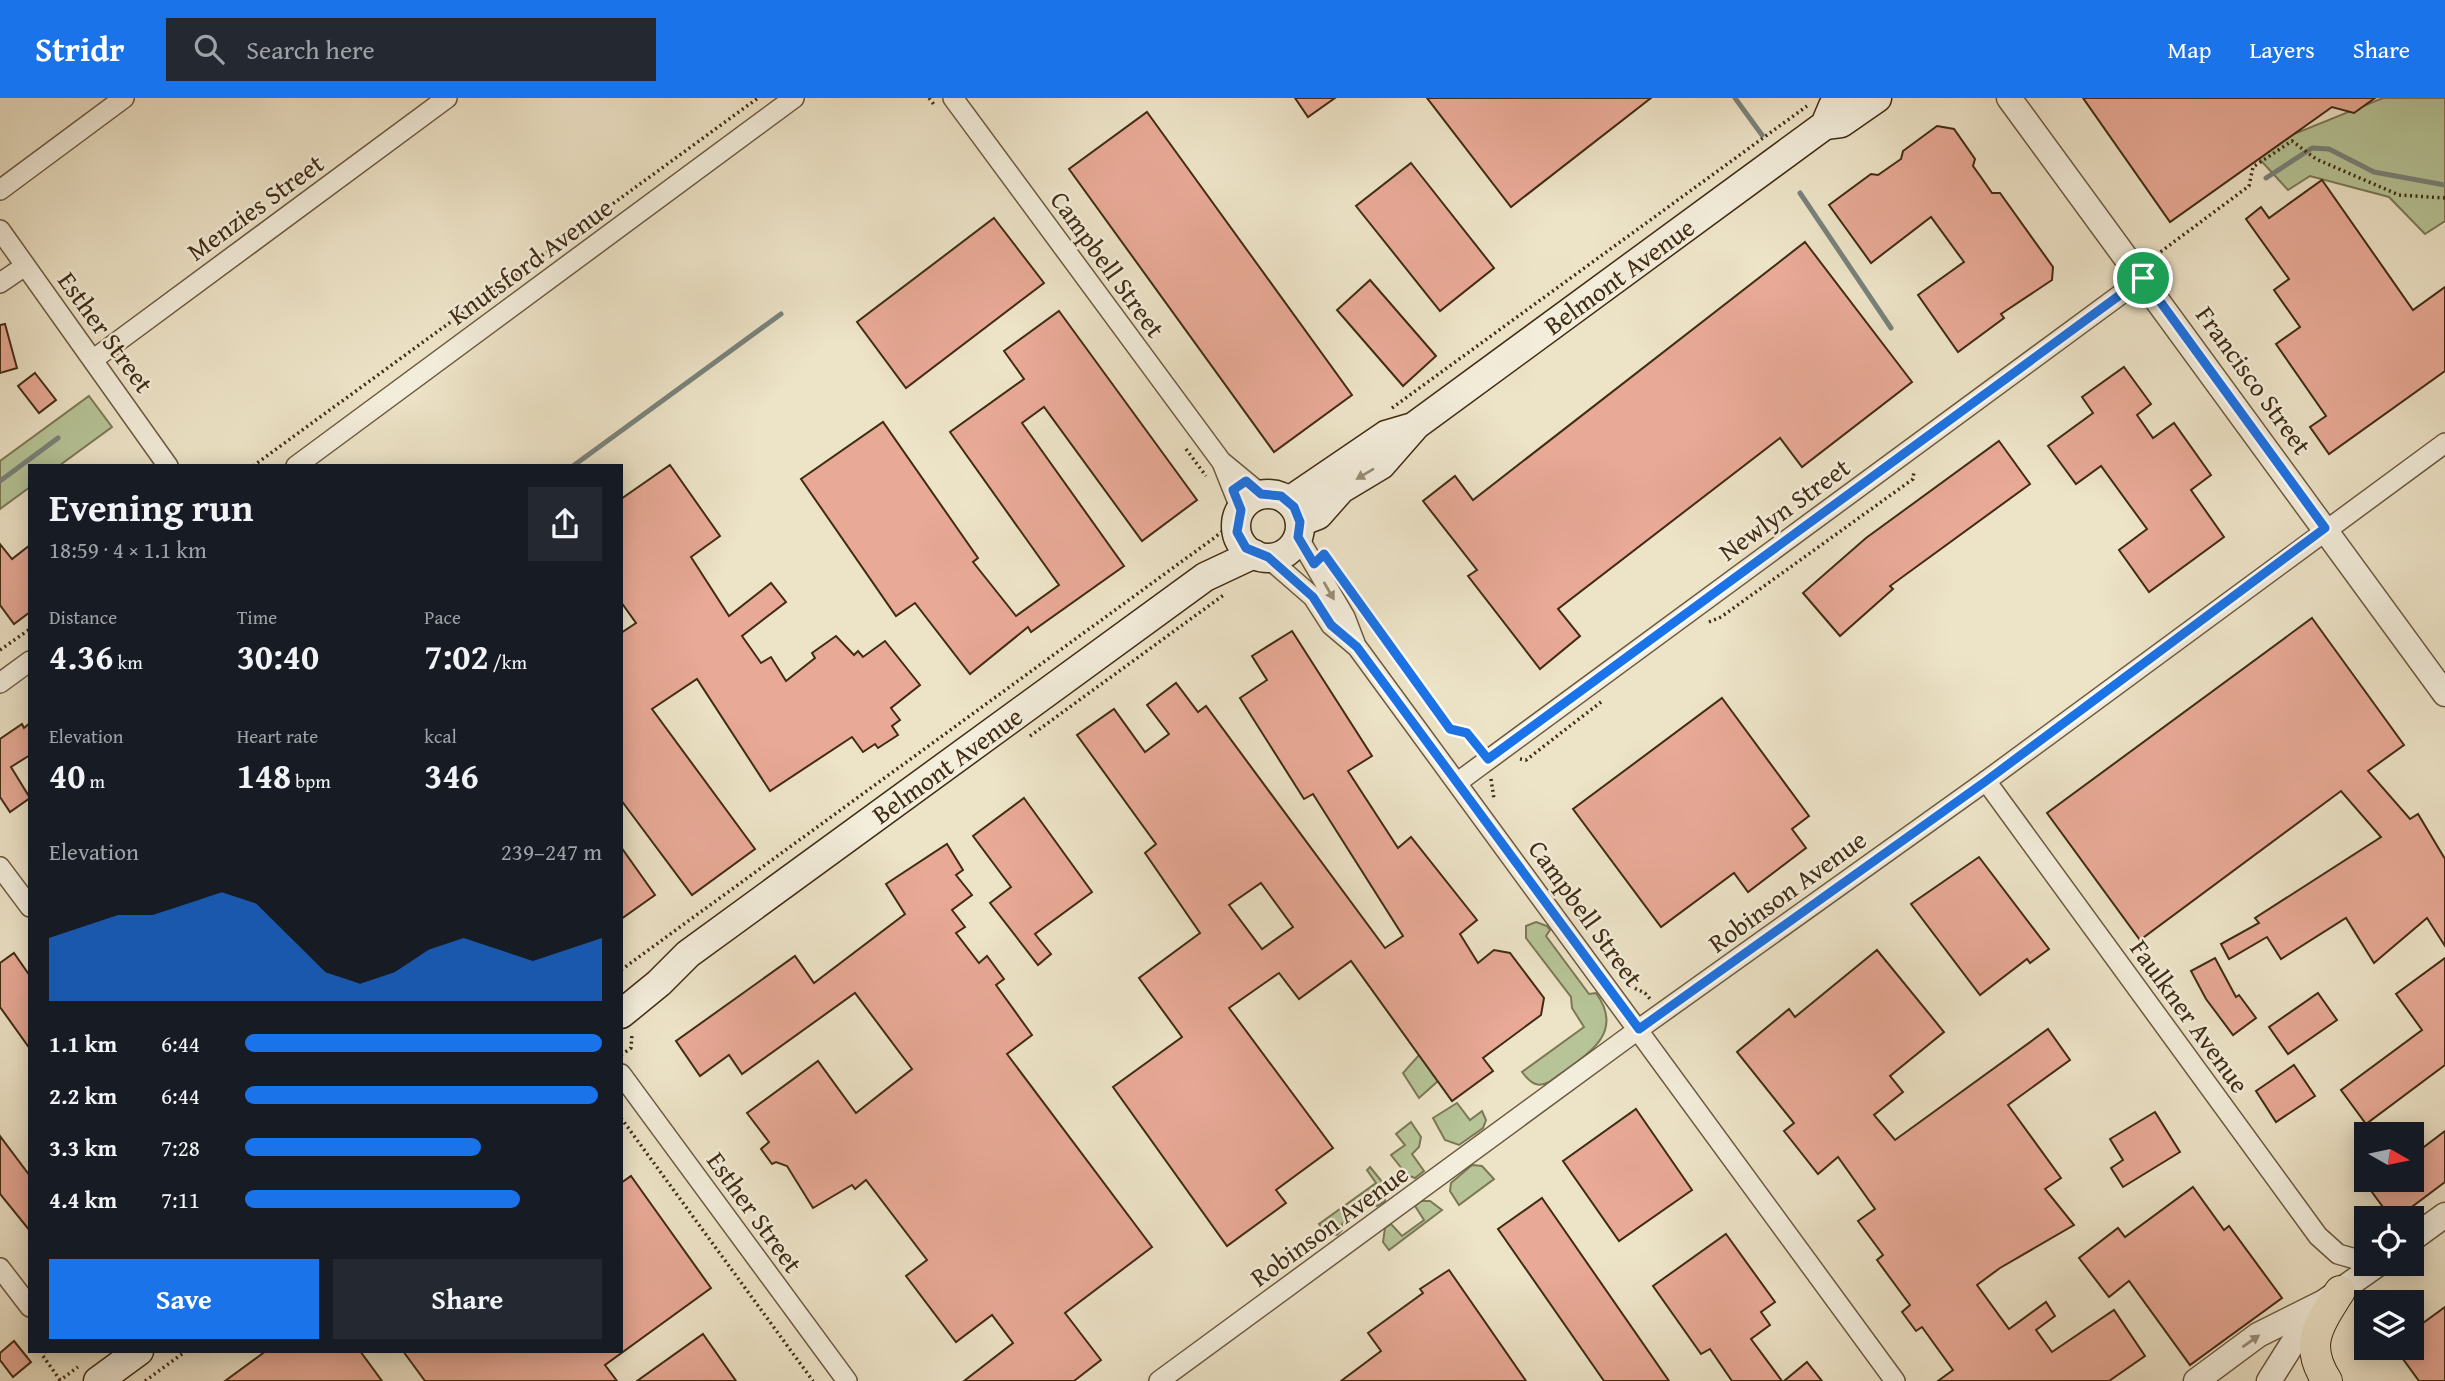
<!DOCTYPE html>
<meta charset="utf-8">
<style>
body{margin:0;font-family:"Gentium Book Plus",serif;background:#242831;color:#f1f3f6;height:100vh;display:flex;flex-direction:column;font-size:26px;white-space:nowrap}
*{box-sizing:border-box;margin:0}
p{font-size:23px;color:#9ea1a6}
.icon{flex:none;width:38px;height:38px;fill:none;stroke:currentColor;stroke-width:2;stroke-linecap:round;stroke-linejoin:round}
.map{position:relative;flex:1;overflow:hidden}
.sheet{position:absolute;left:28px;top:366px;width:595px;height:889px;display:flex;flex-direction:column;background:#171b24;border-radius:0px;box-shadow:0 4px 18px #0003}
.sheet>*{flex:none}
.needle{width:46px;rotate:99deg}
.fabs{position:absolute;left:2354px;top:1024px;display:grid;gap:14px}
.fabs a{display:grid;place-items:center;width:70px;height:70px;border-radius:0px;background:#171b24;box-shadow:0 4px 18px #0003;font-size:35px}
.pin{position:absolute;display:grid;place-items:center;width:60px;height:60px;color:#fff;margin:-30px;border:4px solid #fff;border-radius:50%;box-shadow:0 2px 7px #0007}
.round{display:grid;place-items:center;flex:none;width:74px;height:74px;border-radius:0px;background:#242831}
.headline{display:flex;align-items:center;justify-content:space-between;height:119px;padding:0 21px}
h1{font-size:38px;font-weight:800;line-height:52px}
.stats{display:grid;grid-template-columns:repeat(3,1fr);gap:10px;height:119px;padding:7px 21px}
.stats div{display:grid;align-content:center}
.stats b{font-size:35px;font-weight:800}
.stats small{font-size:19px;font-weight:400}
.stats p{font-size:19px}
.chart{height:196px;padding:14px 21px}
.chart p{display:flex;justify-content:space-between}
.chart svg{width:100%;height:126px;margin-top:7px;fill:#1a73e8;opacity:.7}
.action{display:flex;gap:14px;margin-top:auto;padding:14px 21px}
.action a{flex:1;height:80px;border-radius:0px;background:#1a73e8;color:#fff;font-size:28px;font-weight:800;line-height:80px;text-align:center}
.action a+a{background:#242831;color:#f1f3f6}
ul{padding:0 21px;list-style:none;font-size:23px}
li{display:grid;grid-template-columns:112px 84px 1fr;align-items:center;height:52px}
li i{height:18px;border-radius:9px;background:#1a73e8}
header{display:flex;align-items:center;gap:42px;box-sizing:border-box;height:98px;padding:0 35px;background:#1a73e8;color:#fff}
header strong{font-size:33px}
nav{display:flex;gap:38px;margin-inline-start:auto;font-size:24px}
.search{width:490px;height:63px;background:#242831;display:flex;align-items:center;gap:18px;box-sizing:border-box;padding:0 24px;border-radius:0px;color:#9ea1a6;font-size:26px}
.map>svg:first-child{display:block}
</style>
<header>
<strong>Stridr</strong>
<div class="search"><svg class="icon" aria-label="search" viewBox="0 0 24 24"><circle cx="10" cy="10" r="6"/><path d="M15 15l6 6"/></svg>Search here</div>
<nav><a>Map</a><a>Layers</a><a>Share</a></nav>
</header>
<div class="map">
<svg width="2445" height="1283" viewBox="0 0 2445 1283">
<rect width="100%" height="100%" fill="#ede3c7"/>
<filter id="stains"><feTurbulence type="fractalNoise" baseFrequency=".00286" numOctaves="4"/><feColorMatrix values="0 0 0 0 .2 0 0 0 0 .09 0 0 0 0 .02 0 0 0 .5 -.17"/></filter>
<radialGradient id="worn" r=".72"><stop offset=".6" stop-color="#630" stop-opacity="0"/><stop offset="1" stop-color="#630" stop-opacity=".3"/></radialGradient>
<!-- green -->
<g fill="#b6c497" stroke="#7c7855" stroke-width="2">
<path d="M2383,0h62v123l-20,13 -36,-37 -79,-21 -22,14 -36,-39z"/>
<path d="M89,298l23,31 -52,38 -30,1v21l-30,22v-48z"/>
<path d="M1536,824l11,4 3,4 -4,6 43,58 7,-1c32,44 -16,65 -47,89 -13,7 -20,-1 -27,-10l62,-45 -12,-19 -1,-11 -45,-59v-12z"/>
<path d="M1419,957l19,26 -19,17 -16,-25z"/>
<path d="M1457,1005l13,17 12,-9 4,9 -3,8 -24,17 -14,-5 -12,-22z"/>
<path d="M1411,1024l10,15 -2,10 -7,7 12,17 -9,7 -8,-3 -16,-20 14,-10 -9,-11z"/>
<path d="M1472,1067l10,1 12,13 -35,26 -9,-14 1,-8z"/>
<path d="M1370,1069l13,16 2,18 -8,5 -7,-3 -28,21v6l-5,5 -10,-1 -8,-10 57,-41 -9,-13z"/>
<path d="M1421,1103h9l12,9 -53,40 -6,-8 2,-14 6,-4 11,12 22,-16 -9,-14z"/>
</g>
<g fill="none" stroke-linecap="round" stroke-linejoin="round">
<!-- stream -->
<g stroke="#79827b" stroke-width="5">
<path d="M1735,0l27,37"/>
<path d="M2266,80l46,-30 17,1 45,23 71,13"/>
<path d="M1800,95l91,135"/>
<path d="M573,368l208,-152"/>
<path d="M0,383l58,-43"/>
</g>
</g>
<!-- building -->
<g fill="#e8a996" stroke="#412c13" stroke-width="2" fill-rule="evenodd">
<path d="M1295,0h40l-27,19z"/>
<path d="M1427,0h224l-140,109z"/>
<path d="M2083,0h292l-21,15 -22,-6 -162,115z"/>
<path d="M1147,14l205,283 -78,57 -205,-283z"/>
<path d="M1937,28l17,3 21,30 -2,7 10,14 9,13h8l53,74 -1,13 -51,34 3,4 -46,34 -40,-57 46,-33 -33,-45 -60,46 -42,-58 42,-31 7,1 23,-16 2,-8z"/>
<path d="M1411,65l83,105 -54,43 -84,-105z"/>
<path d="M2322,82l91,130 32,-23v84l-116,83 -19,-27 16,-11 -50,-72 24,-17 -26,-37 15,-11 -43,-60 15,-12 8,11z"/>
<path d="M994,120l50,65 -138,105 -49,-66z"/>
<path d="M1805,144l107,140 -110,85 -22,-29 -222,171 22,27 -40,33 -72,-93 9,-6 -54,-69 32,-25 18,24z"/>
<path d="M1370,182l66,76 -33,30 -66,-76z"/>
<path d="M1059,213l138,189 -55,41 -98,-134 -22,16 102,143 -93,66 -3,-5 -58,47 -55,-71 -19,13 -95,-137 82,-57 95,136 -5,4 43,54 43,-31 -109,-153 74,-53 -20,-28z"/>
<path d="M5,226l12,44 -17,5v-48z"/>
<path d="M2124,269l27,37 -14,11 16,23 21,-15 37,52 -20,15 33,47 -75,55 -30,-42 28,-21 -46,-63 -25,18 -28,-38 45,-33 -11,-16z"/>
<path d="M35,275l21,27 -17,13 -21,-27z"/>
<path d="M1999,343l31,43 -140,102 3,3 -53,47 -37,-43 63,-55z"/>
<path d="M670,367l50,71 -29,21 38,59 42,-33 15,19 -44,34 19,27 10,-6 15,24 29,-23 -3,-5 24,-17 18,19 4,-4 5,6 22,-16 35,44 -29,23 9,12 -8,6 6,9 -20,13 -3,-4 -12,8 -11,-15 -82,54 -73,-112 -45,30 103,140 -63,46 -71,-95v-167l15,-10 -15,-21v-103z"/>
<path d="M0,446l12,15 18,-14v67l-16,12 -14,-19z"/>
<path d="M2312,520l92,127 -36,26 42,48 8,-5 27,45v87l-18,-28 -53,45 -28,-45 -65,41 -14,-22 -38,22 -8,-15 38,-21 -4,-5 126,-81 -40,-46 -201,149 -93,-127z"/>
<path d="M1292,533l80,125 -24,15 50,77 13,-11 66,83 -17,14 18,29 16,-13 16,3 34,45 -3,17 -58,43 10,13 -41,30 -101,-140 -52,38 -20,-26 -50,35 104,140 -57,42 10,13 -59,43 -114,-159 69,-50 -43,-59 61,-45 -55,-80 11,-9 -79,-109 37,-26 31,43 24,-18 -22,-29 29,-22 22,29 8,-6 179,242 18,-12 -90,-142 -9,5 -64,-101 27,-18 -15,-24zM1261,785l32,44 -31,22 -33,-44z"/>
<path d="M1722,600l87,118 -17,13 14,19 -58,44 -14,-19 -73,54 -88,-118z"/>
<path d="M30,625v32l-19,12 19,31 -20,14 -10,-15v-58l22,-15 2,4z"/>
<path d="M1024,700l68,94 -57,42 16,20 -13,11 -48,-62 21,-16 -38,-51z"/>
<path d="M947,746l16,26 -7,5 16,20 -20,15 13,17 -9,6 23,30 8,-7 17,23 -8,6 36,50 -25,19 145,193 -87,66 36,47 -27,21h-110l49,-38 -21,-28 -36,27 -50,-66 21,-16 -61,-80 -11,9 -3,-4 -39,23 -26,-42 -11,-4 -4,2 -11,-15 8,-7 -22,-29 71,-52 38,52 56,-44 -57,-76 -113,81 -13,-19 -29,21 -24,-35 119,-85 19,27 91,-69 -19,-30z"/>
<path d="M621,749l34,48 -34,24z"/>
<path d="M1979,759l70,92 -19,14 -3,-4 -47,36 -69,-91z"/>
<path d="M1877,852l67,82 -54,44 13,16 -29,23 21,25 153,-111 22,31 -62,45 53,73 -16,11 29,36 -74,43 -23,17 32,44 37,-27 9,14 -19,14 16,22 62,-42 31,46 -36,25h-171l15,-11 -31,-43 -6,4 -14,-19 8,-7 -33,-45 6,-5 -25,-34 17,-12 -37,-52 -20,17 -34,-43 10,-8 -57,-71 52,-43 6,8z"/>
<path d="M14,855l16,23v73l-30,-42v-44z"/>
<path d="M2215,860l21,39 3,-2 17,23 -23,17 -27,-36 -15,-28z"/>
<path d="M2445,860v107l-79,59 -25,-34 81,-60 -26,-36z"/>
<path d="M2318,895l19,27 -49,34 -19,-27z"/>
<path d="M2294,967l21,31 -39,26 -20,-31z"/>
<path d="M1636,1011l56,81 -73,51 -56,-80z"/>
<path d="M2155,1014l25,40 -57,35 -12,-19 12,-8 -13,-21z"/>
<path d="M2445,1033v51l-48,36h-6l-22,-30 11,-8h32v-24z"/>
<path d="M0,1038l30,40v55l-30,-37z"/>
<path d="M631,1078l80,112 -106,77 12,16h-192l-22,-30h218v-168z"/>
<path d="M2193,1089l31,43 5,-4 53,72 -92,67 -61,-84 -20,16 -30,-39 39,-30 7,9z"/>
<path d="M1542,1100l127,183h-65l-106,-152z"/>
<path d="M1726,1136l49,68 -14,10 9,13 -19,14 31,42h-50l-22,-32 -9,5 -48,-68z"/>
<path d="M1449,1172l77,111h-185l40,-30 -13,-18 55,-40 -3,-4z"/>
<path d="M2445,1209v74h-26l-24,-33h17v-17z"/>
<path d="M703,1236l33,47h-99z"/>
<path d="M14,1243l17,21 -18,15 -13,-17v-7z"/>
<path d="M266,1253h94l22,30h-157z"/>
<path d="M1807,1264l15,19h-38z"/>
</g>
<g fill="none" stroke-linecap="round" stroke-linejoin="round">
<!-- minor casing -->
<g stroke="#6c5a40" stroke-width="22">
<g id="minor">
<path d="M953,0l268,363 40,33"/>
<path d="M0,92l124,-92"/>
<path d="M0,132l168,236"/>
<path d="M0,185l25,-17"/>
<path d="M94,261l353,-261"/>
<path d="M1223,367l18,45"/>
<path d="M296,368l498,-368"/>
<path d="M1298,439l47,80 10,26"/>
<path d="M1267,459l46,40 18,28 26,22 538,734"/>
<path d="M0,585l30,-22"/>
<path d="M1986,683l332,455 20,18 28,8"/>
<path d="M1458,684l685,-504"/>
<path d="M0,769l30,40"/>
<path d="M621,976l226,307"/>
<path d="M0,1170l30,39"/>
<path d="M1159,1283l480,-352 347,-248 459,-338"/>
</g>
</g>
<!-- tertiary casing -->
<g stroke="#6c5a40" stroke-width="27">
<g id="tertiary">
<path d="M2009,0l436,596"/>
<path d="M2412,1141l33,-24"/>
<path d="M2196,1283l62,-46 66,-33 54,-38"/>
<path d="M2269,1283l32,-51 19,-22"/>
</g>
</g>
<!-- secondary casing -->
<g stroke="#412c13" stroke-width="31">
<g id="secondary">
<path d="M1825,27l16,-2 36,-25"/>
<circle cx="1268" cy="428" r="32"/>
<path d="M1289,403l97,-66 24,-7"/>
<path d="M1300,424l18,-7 23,-26 40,-24 35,-40 409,-300 8,-19 9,-8"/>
<path d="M621,916l38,-31 29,-29 517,-377 49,-23"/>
<path d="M98,1283l41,-30"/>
</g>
</g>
<!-- primary casing -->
<g stroke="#412c13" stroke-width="32">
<path id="primary" d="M2327,1283c-24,-37 -8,-56 13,-90"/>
</g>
<!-- path -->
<g stroke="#412c13" stroke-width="3.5" stroke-dasharray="2 3.5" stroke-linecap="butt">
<path d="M929,0l6,8"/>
<path d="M2151,158h4l94,-70 4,-19 39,-26 24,18 83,36 46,3"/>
<path d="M1392,310l415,-302"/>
<path d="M1186,351l20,27"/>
<path d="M253,368l505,-368"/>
<path d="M1364,512l86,118 17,5 11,14"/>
<path d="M1709,524l12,-5 192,-138 1,-8"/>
<path d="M0,552l30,-21"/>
<path d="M1030,638l195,-142"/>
<path d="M1520,661l6,1 75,-58"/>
<path d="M1491,681l3,20"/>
<path d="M621,872l593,-432 9,-7 2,-13"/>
<path d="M1630,888l15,7 5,6"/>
<path d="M621,957l10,-7 1,-14"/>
<path d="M621,1020l192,263"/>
<path d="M45,1253l-2,5 17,24"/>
<path d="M59,1283l19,-14"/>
<path d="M145,1283l41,-30"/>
</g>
<!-- minor -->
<use href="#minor" stroke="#f3eddb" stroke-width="19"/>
<!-- tertiary -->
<use href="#tertiary" stroke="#f3eddb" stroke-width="24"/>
<!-- secondary -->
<use href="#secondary" stroke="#f3eddb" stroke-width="28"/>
<!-- primary -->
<use href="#primary" stroke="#ede3c7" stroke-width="30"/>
</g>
<!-- one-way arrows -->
<defs><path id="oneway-solid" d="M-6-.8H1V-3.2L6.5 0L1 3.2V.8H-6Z" transform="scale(1.75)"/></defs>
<g fill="#9a8c77">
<use href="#oneway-solid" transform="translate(1365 376) rotate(149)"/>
<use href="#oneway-solid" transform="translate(1329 493) rotate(60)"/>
<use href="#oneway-solid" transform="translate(2251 1243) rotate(-35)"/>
</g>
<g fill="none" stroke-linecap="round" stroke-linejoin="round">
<!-- route casing -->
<g stroke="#fff" stroke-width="14">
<path id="route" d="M2143,180l182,250 -339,253 -347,248 -282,-382 -26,-22 -18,-28 -45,-40 -22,-9 -9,-16 4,-22 -8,-20 13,-9 15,13 20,2 13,11 6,15 -2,15 16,27 10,-10 126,175 17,4 21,26z"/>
</g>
<!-- route -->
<use href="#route" stroke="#1a73e8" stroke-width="9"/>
</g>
<g text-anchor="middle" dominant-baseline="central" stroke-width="5" stroke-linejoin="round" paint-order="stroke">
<!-- street labels -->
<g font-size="26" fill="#412c13" stroke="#f3eddb">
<text transform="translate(255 109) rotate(-36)">Menzies Street</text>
<text transform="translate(530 163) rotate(-36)">Knutsford Avenue</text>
<text transform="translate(1108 166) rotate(54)">Campbell Street</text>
<text transform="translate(1619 178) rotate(-36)">Belmont Avenue</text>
<text transform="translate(106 234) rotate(54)">Esther Street</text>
<text transform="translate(2254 282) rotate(54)">Francisco Street</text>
<text transform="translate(1784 411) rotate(-36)">Newlyn Street</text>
<text transform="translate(947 667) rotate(-36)">Belmont Avenue</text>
<text transform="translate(1787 793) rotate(-36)">Robinson Avenue</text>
<text transform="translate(1586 815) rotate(54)">Campbell Street</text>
<text transform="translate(2190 918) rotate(54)">Faulkner Avenue</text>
<text transform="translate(755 1114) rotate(54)">Esther Street</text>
<text transform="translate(1329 1127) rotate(-36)">Robinson Avenue</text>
</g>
</g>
<rect width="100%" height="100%" filter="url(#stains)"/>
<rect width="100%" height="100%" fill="url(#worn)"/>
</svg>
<div class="fabs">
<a><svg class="needle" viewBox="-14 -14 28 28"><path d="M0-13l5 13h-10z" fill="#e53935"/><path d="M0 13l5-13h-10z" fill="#9ea1a6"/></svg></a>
<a><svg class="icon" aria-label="locate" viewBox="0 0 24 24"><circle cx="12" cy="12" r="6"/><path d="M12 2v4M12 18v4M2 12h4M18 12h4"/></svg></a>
<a><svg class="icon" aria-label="layers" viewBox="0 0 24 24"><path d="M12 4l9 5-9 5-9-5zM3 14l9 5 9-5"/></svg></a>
</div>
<div class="pin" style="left:2143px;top:180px;background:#1e9e55"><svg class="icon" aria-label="arrive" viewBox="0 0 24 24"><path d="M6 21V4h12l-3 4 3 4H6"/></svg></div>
<section class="sheet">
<div class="headline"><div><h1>Evening run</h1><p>18:59 · 4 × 1.1 km</p></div><a class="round"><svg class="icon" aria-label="share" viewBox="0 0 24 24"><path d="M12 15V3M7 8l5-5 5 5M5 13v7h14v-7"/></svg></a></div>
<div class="stats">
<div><p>Distance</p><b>4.36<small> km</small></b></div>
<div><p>Time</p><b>30:40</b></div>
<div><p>Pace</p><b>7:02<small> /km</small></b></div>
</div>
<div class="stats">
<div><p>Elevation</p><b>40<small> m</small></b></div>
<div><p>Heart rate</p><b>148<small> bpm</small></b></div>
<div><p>kcal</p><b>346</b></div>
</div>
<div class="chart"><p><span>Elevation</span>239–247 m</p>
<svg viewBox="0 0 160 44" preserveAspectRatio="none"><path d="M0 44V22L10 18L20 14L30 14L40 10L50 6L60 10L70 22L80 34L90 38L100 34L110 26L120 22L130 26L140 30L150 26L160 22V44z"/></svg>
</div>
<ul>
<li><b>1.1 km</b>6:44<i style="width:100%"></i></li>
<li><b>2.2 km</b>6:44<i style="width:99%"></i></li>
<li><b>3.3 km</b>7:28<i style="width:66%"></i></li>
<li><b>4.4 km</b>7:11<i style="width:77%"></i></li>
</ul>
<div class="action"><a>Save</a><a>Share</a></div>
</section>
</div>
